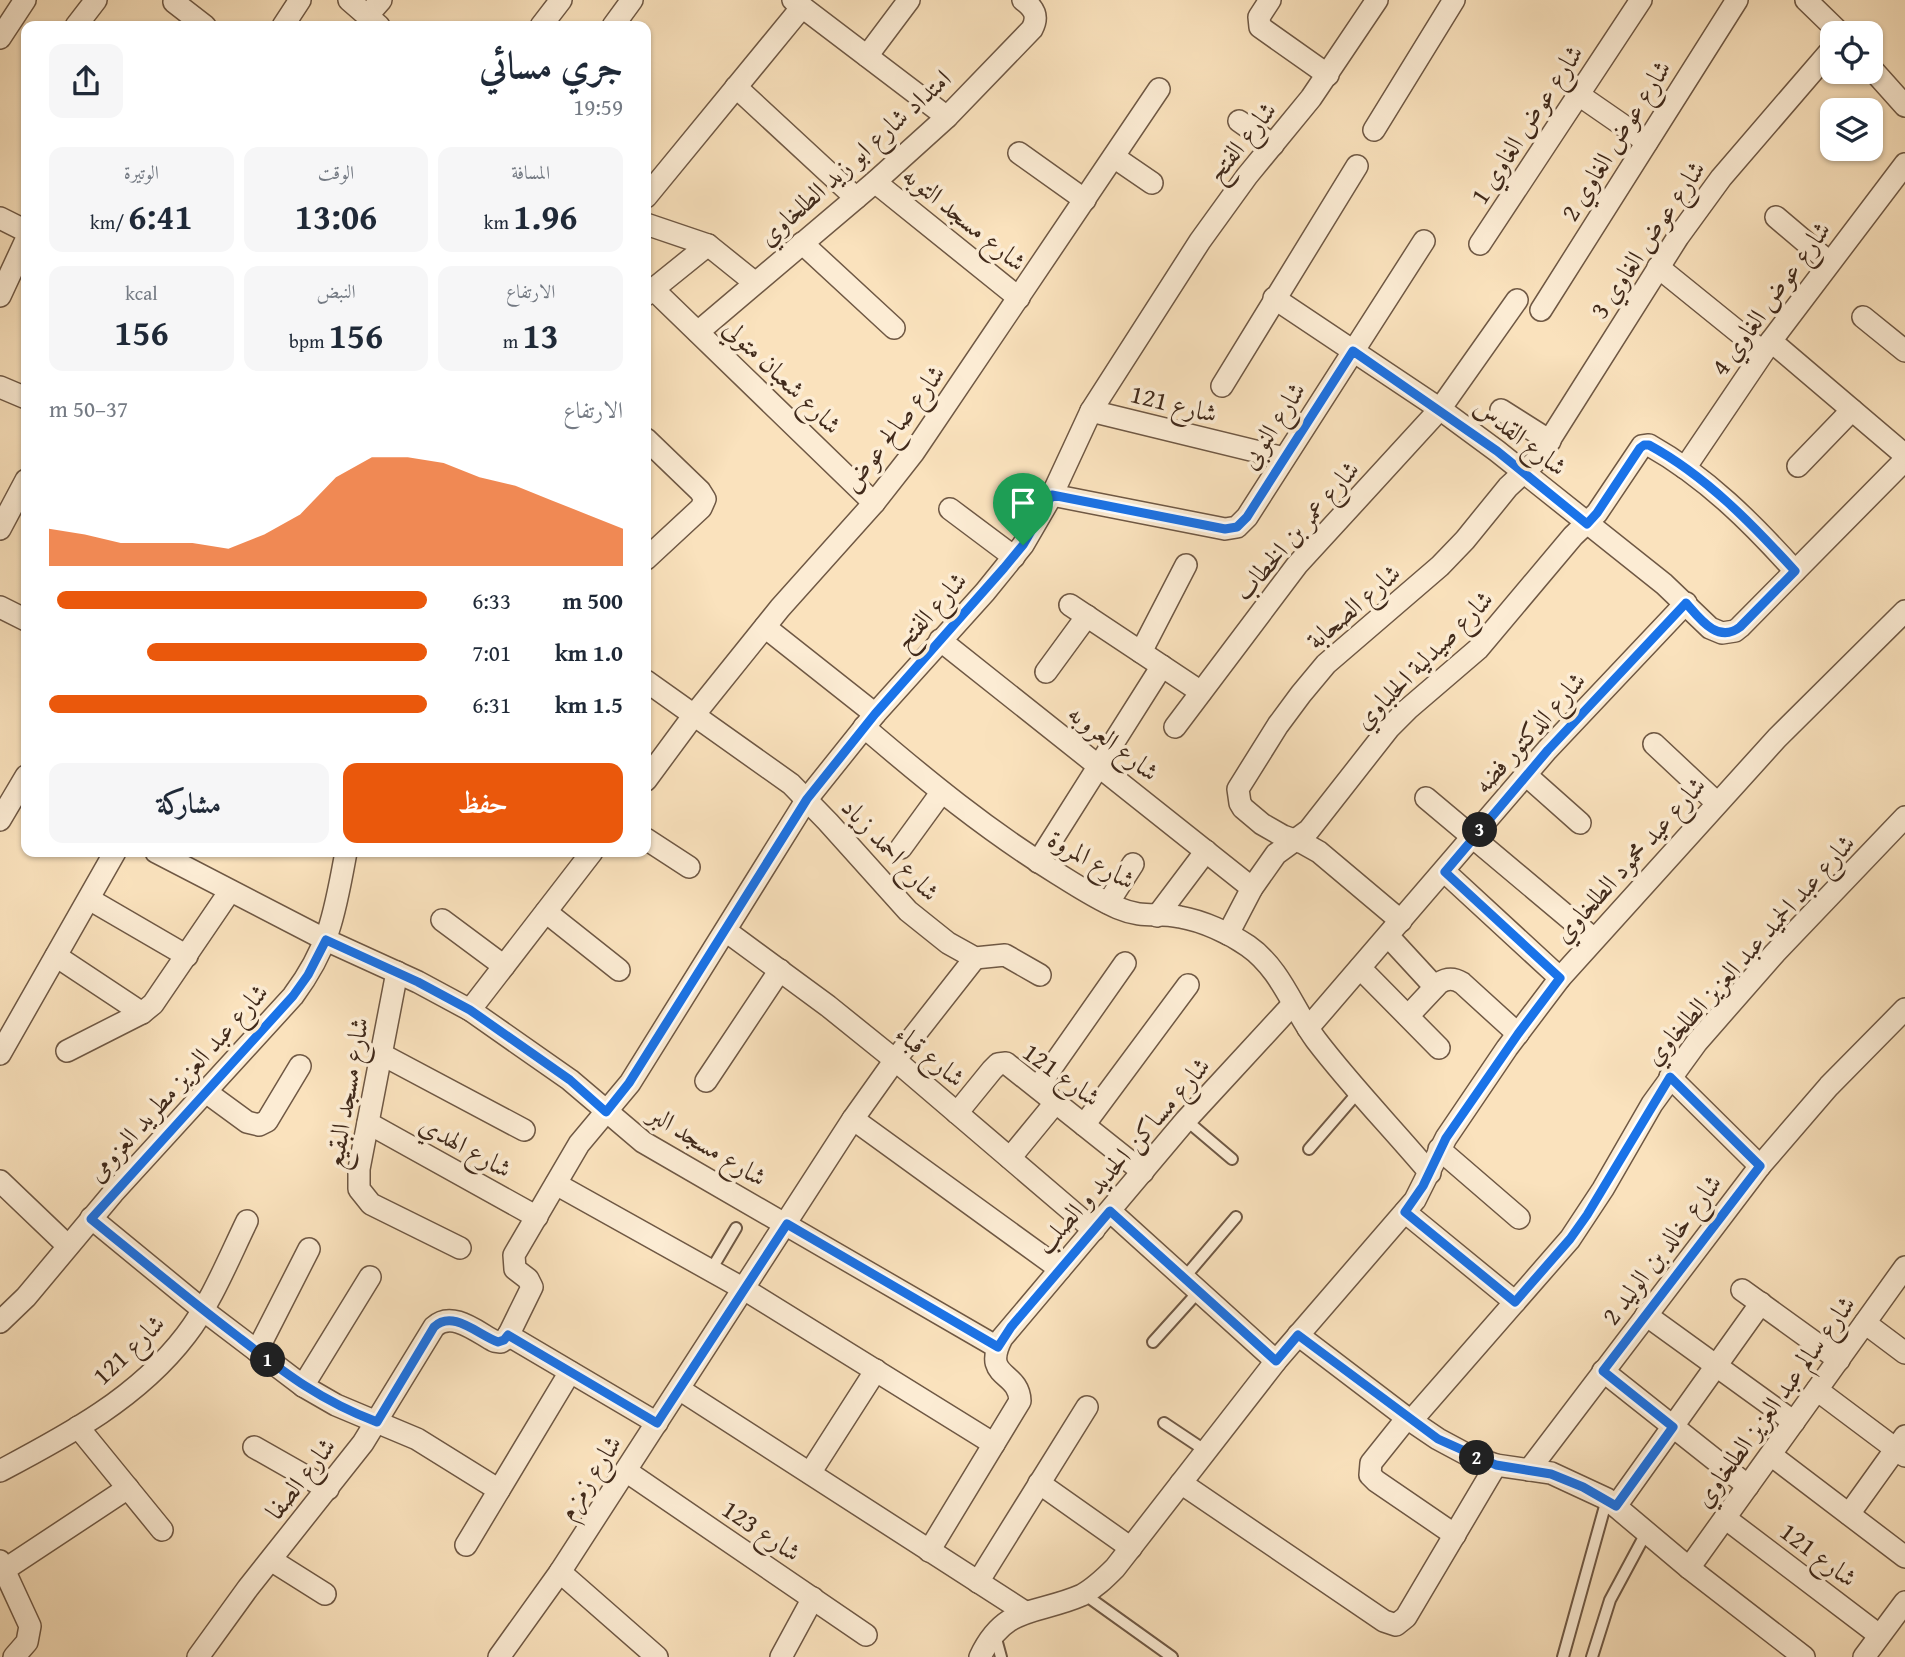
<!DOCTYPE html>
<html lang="ar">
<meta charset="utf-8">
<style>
body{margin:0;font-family:"Gentium Book Plus",Amiri,serif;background:#f6f6f7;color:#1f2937;direction:rtl;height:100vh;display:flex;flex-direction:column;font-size:26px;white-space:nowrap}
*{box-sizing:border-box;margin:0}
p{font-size:23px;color:#747a83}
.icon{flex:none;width:38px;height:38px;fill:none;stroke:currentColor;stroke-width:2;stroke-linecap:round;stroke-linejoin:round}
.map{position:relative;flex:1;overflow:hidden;direction:ltr}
.sheet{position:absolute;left:21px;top:21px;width:630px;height:836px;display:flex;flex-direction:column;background:#fff;border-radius:14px;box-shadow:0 2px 5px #0004;direction:rtl}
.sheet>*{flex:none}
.controls{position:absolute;left:1820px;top:21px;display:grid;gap:14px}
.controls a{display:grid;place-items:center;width:63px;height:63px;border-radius:14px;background:#fff;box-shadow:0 2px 5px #0004;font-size:35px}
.pin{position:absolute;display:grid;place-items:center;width:60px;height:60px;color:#fff;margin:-72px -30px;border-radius:50% 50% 50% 0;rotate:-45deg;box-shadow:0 0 7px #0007}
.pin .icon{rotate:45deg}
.km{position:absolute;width:35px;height:35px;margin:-18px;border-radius:50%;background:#222;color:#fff;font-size:19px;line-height:35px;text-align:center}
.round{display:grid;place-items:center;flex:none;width:74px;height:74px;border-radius:14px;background:#f6f6f7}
.summary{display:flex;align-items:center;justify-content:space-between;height:119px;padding:0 28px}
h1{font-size:38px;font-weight:600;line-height:52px}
.stats{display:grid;grid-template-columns:repeat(3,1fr);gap:10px;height:119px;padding:7px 28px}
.stats div{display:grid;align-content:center;border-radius:14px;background:#f6f6f7;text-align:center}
.stats b{font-size:35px;font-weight:600}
.stats small{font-size:19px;font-weight:400}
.stats p{font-size:19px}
.chart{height:196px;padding:14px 28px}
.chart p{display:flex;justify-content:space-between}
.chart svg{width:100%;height:126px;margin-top:7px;fill:#ea580c;opacity:.7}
.primary-button{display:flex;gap:14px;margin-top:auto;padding:14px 28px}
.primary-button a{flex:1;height:80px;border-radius:14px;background:#ea580c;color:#fff;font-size:28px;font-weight:600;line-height:80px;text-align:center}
.primary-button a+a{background:#f6f6f7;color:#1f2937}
ul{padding:0 28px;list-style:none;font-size:23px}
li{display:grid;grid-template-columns:112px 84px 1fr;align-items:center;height:52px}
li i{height:18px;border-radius:9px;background:#ea580c}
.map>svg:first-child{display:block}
</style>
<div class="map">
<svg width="1905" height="1657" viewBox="0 0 1905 1657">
<rect width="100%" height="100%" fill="#fae2bd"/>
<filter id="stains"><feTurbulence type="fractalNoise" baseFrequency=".00286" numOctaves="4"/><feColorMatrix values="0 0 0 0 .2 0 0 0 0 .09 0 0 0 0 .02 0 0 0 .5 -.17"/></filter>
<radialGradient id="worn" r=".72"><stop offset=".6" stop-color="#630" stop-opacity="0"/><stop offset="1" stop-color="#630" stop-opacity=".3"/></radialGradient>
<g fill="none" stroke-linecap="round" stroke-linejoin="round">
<!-- service casing -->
<g stroke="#6f5844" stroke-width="14">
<g id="service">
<path d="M1186,1120l46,39"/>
<path d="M1309,1149l51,-59"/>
<path d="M711,1270l25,-42"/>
<path d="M1184,1278l52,-61"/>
<path d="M1153,1342l46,-51"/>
<path d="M1164,1423l42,28"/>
<path d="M1084,1594l88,63"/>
<path d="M995,1635l6,22"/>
<path d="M1563,1657l44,-158"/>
<path d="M1592,1657l18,-57 36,-67"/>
</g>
</g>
<!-- minor casing -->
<g stroke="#6f5844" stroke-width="24">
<g id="minor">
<path d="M349,0l30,26"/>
<path d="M793,0l154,117"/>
<path d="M1270,0l-11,17 1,10 68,48"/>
<path d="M1806,0l34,33"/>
<path d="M174,2l31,24"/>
<path d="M367,16l14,-16"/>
<path d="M76,26l20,-26"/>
<path d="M283,26l17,-26"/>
<path d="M541,26l20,-26"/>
<path d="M613,26l19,-26"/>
<path d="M0,38l25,-38"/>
<path d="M867,56l42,-56"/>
<path d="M1871,68l34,38"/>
<path d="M736,87l120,111"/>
<path d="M1579,95l68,47"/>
<path d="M1239,121l34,24"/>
<path d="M1374,130l80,-130"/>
<path d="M1019,153l66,47"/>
<path d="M1114,157l38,26"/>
<path d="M875,182l144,116"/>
<path d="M646,197l156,-190"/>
<path d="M1776,217l53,45"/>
<path d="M0,218l26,13"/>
<path d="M646,224l62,21 46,37"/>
<path d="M802,243l92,85"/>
<path d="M1480,244l161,-244"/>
<path d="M1658,267l105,85"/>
<path d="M653,289l221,214"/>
<path d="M646,295l62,-50"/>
<path d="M0,296l26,-56"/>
<path d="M1274,298l166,111 57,42 167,133 46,44 12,5 13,-2 5,-4 165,-167"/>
<path d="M1541,310l196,-310"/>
<path d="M1863,317l42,34"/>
<path d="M698,332l177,-150 72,-65 85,-88c7,-13 2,-21 -9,-29"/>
<path d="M1771,341l134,114"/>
<path d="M1222,386l135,-220"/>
<path d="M0,387l26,11"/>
<path d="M1501,410l49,31"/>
<path d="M1091,411l193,47"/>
<path d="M646,439l54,52 5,8 -4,9 -55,51"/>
<path d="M1798,466l54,-56"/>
<path d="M1685,468l86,-127 134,-177"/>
<path d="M1052,495l173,34 12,-2 10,-10 177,-276"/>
<path d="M950,509l64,48"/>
<path d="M0,529l26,-49"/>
<path d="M1070,605l131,87"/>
<path d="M0,607l26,13"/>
<path d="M765,627l110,87"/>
<path d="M940,640l312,248"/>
<path d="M1141,652l45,-87"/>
<path d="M1046,672l41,-56"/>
<path d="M646,681l145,103 37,38 80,89 40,32 27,15 30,-3 35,20"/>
<path d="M864,727c62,53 124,104 194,147 19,12 39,25 60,34 26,11 38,4 62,9 23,4 49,16 68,29 33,23 45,63 68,94 35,46 76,88 114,133"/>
<path d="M1175,727l122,-162 143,-156 77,-109"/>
<path d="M1654,744l63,59"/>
<path d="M1526,775l54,48"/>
<path d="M646,780l48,-65 86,-107 94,-105 40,-51 245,-363"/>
<path d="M1426,798l168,141"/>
<path d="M0,820l26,-44"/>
<path d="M646,839l43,28"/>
<path d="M901,848l40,-55"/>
<path d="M156,852l170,88 92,42 52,28 100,70 73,62 354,205"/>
<path d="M1038,862l124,-196"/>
<path d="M1445,872l115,106"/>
<path d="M89,899l98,57"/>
<path d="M1108,903l25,-39"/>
<path d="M546,912l73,58"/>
<path d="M1157,916l49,-65"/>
<path d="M442,920l62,46"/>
<path d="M1401,921l-82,-69 -16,-9 -20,-7 -21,-12 -19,-16 -3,-5 -2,-14 40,-64 23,-31 25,-30 114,-98 25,-26 43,-53 29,-27 141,-223 43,-59 111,-129"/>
<path d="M726,931l102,75 67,54 199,170"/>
<path d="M1228,934l24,-46 24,-34 33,-24 80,-102 19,-19 70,-60 95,-113 24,-23 45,-67 7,-1c57,32 103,78 146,126"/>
<path d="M1388,936l47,51"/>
<path d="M56,956l86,57"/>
<path d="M1360,968l79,80"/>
<path d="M397,972l-38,197v20l12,15 89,44"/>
<path d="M470,1010l122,-158"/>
<path d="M1408,1016l31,-33c8,-5 15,-5 23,0l56,51"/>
<path d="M1308,1028l239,-278 139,-147"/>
<path d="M67,1051l75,-38 11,-9 77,-113"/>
<path d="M0,1054l115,-202"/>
<path d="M381,1054l143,76"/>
<path d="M1670,1077l90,89"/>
<path d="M706,1081l74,-111"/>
<path d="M1038,1087l87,-124"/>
<path d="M206,1092l41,30 12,3 8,-4 33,-55"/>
<path d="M957,1113l35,-43 6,-6 8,-1 137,109"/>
<path d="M853,1119l207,150"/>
<path d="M368,1123l169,94"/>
<path d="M1084,1125l104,-140"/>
<path d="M1439,1149l80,69"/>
<path d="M1010,1158l46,-56"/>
<path d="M0,1181l68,65"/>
<path d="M556,1184l188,105 250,155"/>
<path d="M1110,1211l166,150"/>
<path d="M1405,1212l110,90"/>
<path d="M91,1218l112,92 100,76 33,19 81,34 82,51"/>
<path d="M1742,1290l97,70"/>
<path d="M1646,1315l148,107"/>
<path d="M0,1322l26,-25 87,-104 180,-197c37,-50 42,-84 53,-144"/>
<path d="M1865,1323l40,30"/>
<path d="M508,1335l149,88"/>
<path d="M1298,1335l109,83 31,21 28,15 30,11 55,8 56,26 82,69 115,89"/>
<path d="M257,1351l52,-102"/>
<path d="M1603,1371l145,115"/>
<path d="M303,1386l67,-109"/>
<path d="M679,1389l346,223"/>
<path d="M1817,1390l88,66"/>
<path d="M1407,1418l-36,45 -1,12 6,6 79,54"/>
<path d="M1411,1421l159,-182 33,-50 49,-85 45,-62 78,-89 130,-136"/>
<path d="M78,1427l84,103"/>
<path d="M254,1447l74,42"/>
<path d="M1771,1455l134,102"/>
<path d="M1529,1470l231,-304 69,-80 76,-77"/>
<path d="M0,1471c68,-36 138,-73 186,-136 26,-34 42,-75 61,-114"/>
<path d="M626,1471l240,164"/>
<path d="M810,1473l66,-103"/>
<path d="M1039,1483l92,65"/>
<path d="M1181,1483l203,138 12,4 10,-8 90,-152"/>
<path d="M1616,1506l145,-203"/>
<path d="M1849,1514l56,-78"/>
<path d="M1725,1518l154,117"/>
<path d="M466,1545l104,-173"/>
<path d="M929,1551l91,-150c-1,-31 -39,-22 -18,-63l184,-218 107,-116"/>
<path d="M271,1560l54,34"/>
<path d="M0,1561l30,65 -3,16 -13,15"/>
<path d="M1689,1568l216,-301"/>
<path d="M4,1570l124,-82"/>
<path d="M560,1572l97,85"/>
<path d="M978,1582l109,-175"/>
<path d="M198,1657l50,-69 115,-145 71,-116c18,-17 43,5 60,14l7,1 6,-4 25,-51 -4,-8 -13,-10 -1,-14 65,-111 51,-61 177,-284 68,-85 110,-122 38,-47 29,-50 39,-84 109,-170 47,-65 64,-78 66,-98"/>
<path d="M499,1657l61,-85 293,-453 42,-59 80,-102"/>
<path d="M781,1657l32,-59"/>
<path d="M980,1657c25,-53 57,-42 102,-62 13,-7 23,-17 33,-27l161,-207 139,-161 31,-62 61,-90 53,-70 217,-240 128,-127"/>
<path d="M1864,1657l41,-55"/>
</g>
</g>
<!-- service -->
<use href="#service" stroke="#fcecd4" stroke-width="10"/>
<!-- minor -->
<use href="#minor" stroke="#fcecd4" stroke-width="21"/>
</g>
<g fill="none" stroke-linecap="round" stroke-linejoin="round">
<!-- route casing -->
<g stroke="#fff" stroke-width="14">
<path id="route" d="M1353,351l144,100 90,73 10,-11 43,-65 4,-3h5c57,31 103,79 146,126l-55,56c-22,17 -40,-8 -54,-24l-138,147 -103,122 115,106 -42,56 -72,104 -23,48 -18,26 110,90 55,-63 17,-24 83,-138 90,89 -157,205 70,56 -57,79 -33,-19 -32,-13 -55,-9 -58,-26 -140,-104 -22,26 -166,-150 -99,116 -13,20 -211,-123 -130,199 -149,-88 -4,5 -6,2c-20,-7 -45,-33 -64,-15l-57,95c-58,-22 -92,-49 -140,-86 -50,-38 -98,-78 -146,-117l202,-223 15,-21 18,-35 92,42 52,28 100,70 36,32 23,-29 178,-284 68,-85 129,-146 19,-23 29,-50 173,34 12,-2 10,-10z"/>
</g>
<!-- route -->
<use href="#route" stroke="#1a73e8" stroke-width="9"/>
</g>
<g text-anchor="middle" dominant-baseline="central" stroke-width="7" stroke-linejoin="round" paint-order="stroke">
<!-- street labels -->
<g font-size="26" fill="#412a1b" stroke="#fcecd4">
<text transform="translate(1526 124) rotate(-57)">شارع عوض الغاوي 1</text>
<text transform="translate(1615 140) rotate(-58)">شارع عوض الغاوي 2</text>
<text transform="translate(1241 141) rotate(-51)">شارع الفتح</text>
<text transform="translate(854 157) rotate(-42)">امتداد شارع ابو زيد الطلخاوي</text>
<text transform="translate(965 218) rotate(39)">شارع مسجد التوبه</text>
<text transform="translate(1647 239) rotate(-56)">شارع عوض الغاوي 3</text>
<text transform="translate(1770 298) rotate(-54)">شارع عوض الغاوي 4</text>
<text transform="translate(783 376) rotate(44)">شارع شعبان متولي</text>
<text transform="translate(1174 403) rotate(14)">شارع 121</text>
<text transform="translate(1272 425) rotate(-57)">شارع النوبى</text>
<text transform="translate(893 428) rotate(-53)">شارع صالح عوض</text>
<text transform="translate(1521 436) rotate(38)">شارع القدس</text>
<text transform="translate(1296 530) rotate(-49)">شارع عمر بن الخطاب</text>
<text transform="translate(1353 606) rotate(-41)">شارع الصحابة</text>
<text transform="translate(930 610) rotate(-48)">شارع الفتح</text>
<text transform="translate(1423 659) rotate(-45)">شارع صيدلية الحلباوي</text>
<text transform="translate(1529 732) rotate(-48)">شارع الدكتور فضه</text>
<text transform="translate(1114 742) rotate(38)">شارع العروبه</text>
<text transform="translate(891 849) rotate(47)">شارع احمد زياد</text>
<text transform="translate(1092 859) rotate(29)">شارع المروة</text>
<text transform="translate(1629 859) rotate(-48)">شارع عيد محمود الطلخاوي</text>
<text transform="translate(1749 949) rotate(-48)">شارع عبد الحميد عبد العزيز الطلخاوي</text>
<text transform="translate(931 1055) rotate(40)">شارع قباء</text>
<text transform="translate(1062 1074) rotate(36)">شارع 121</text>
<text transform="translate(177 1082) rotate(-48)">شارع عبد العزيز مطريد العزومى</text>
<text transform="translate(346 1093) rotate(-80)">شارع مسجد البقيع</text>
<text transform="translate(708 1145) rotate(31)">شارع مسجد البر</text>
<text transform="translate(466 1146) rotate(29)">شارع الهدي</text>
<text transform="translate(1122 1155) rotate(-49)">شارع مساكن الحديد و الصلب</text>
<text transform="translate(1661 1249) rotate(-53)">شارع خالد بن الوليد 2</text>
<text transform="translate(128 1349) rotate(-44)">شارع 121</text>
<text transform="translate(1774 1401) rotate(-54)">شارع سالم عبد العزيز الطلخاوي</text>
<text transform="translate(589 1477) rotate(-57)">شارع زمزم</text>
<text transform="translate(300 1478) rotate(-52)">شارع الصفا</text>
<text transform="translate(762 1530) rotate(34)">شارع 123</text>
<text transform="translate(1819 1554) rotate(37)">شارع 121</text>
</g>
</g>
<rect width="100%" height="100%" filter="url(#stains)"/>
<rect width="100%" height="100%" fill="url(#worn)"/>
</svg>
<div class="controls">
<a><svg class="icon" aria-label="locate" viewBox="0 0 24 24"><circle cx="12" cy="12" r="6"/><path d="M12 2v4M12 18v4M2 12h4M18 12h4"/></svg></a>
<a><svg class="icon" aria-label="layers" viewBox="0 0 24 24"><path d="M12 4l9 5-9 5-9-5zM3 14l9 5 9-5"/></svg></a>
</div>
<div class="pin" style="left:1023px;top:545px;background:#1e9e55"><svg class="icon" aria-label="arrive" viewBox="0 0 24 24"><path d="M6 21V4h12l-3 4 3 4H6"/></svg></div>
<b class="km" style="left:268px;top:1360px">1</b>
<b class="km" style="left:1477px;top:1458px">2</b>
<b class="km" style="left:1480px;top:830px">3</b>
<section class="sheet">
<div class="summary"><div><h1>جري مسائي</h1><p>19:59</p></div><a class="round"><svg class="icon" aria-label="share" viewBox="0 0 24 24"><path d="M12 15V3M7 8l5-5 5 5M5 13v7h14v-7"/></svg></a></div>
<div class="stats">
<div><p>المسافة</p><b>1.96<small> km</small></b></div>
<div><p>الوقت</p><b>13:06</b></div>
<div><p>الوتيرة</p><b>6:41<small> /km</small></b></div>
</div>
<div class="stats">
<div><p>الارتفاع</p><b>13<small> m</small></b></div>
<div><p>النبض</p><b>156<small> bpm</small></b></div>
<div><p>kcal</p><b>156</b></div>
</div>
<div class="chart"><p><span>الارتفاع</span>37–50 m</p>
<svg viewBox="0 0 160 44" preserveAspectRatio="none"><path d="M0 44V31L10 33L20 36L30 36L40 36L50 38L60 33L70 26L80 13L90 6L100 6L110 8L120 13L130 16L140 21L150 26L160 31V44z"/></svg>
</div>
<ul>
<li><b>500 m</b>6:33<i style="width:98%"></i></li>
<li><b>1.0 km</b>7:01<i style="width:74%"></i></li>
<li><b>1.5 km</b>6:31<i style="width:100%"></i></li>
</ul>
<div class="primary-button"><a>حفظ</a><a>مشاركة</a></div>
</section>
</div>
